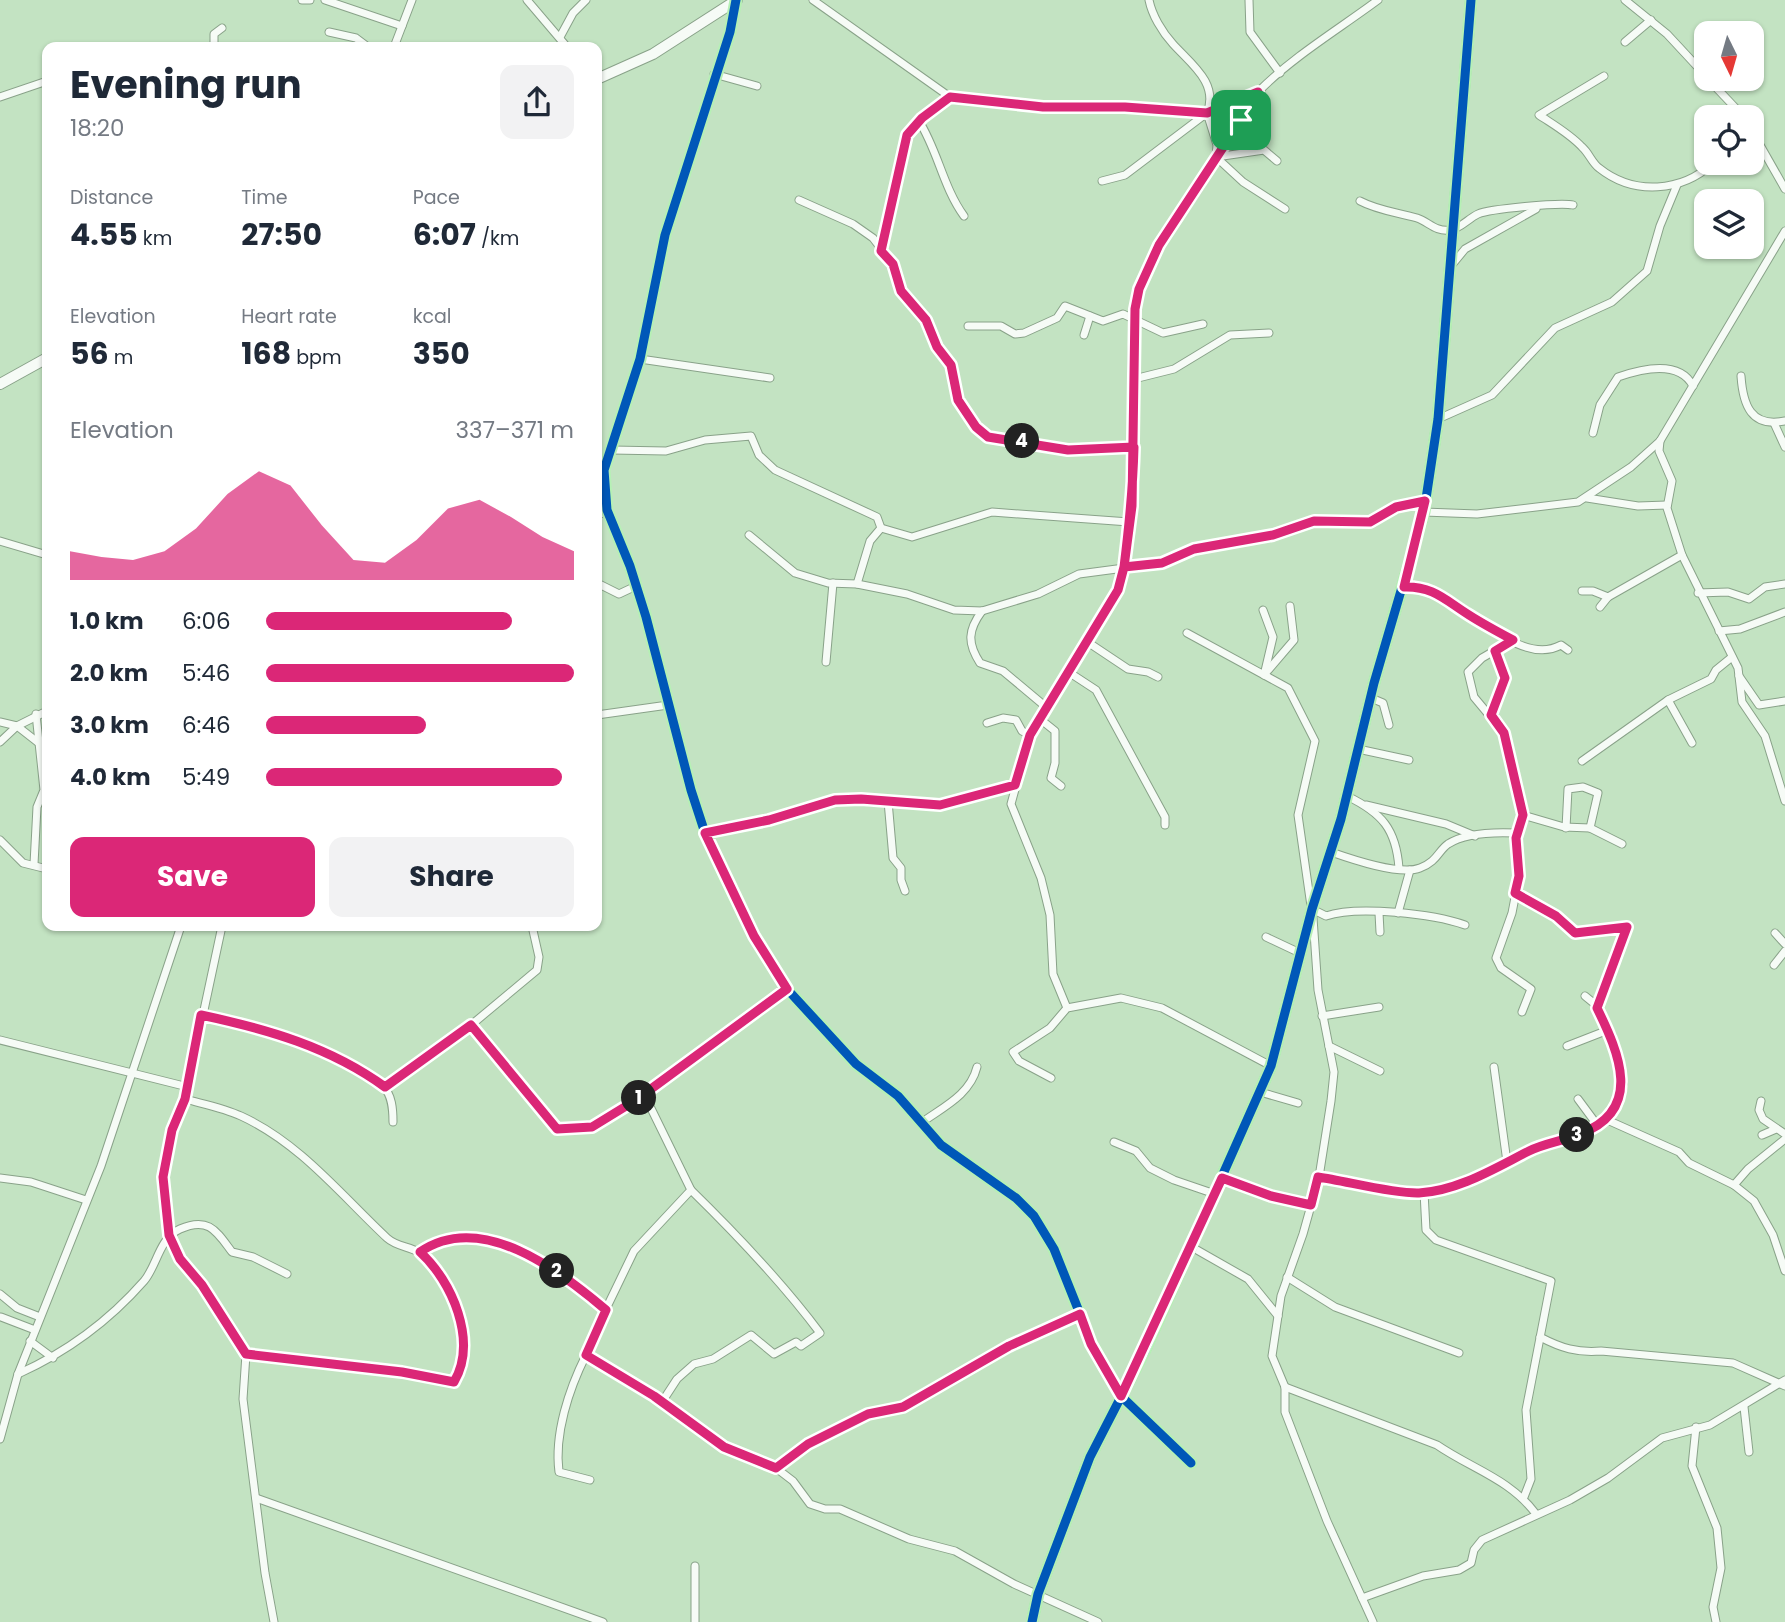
<!DOCTYPE html>
<meta charset="utf-8">
<style>
body{margin:0;font-family:Poppins,sans-serif;background:#f2f2f3;color:#1f2937;height:100vh;display:flex;flex-direction:column;font-size:26px;white-space:nowrap}
*{box-sizing:border-box;margin:0}
p{font-size:23px;color:#747a83}
.icon{flex:none;width:38px;height:38px;fill:none;stroke:currentColor;stroke-width:2;stroke-linecap:round;stroke-linejoin:round}
.map{position:relative;flex:1;overflow:hidden}
.details{position:absolute;left:42px;top:42px;width:560px;height:889px;display:flex;flex-direction:column;background:#fff;border-radius:14px;box-shadow:0 2px 5px #0004}
.details>*{flex:none}
.needle{width:46px;rotate:175deg}
.tools{position:absolute;left:1694px;top:21px;display:grid;gap:14px}
.tools a{display:grid;place-items:center;width:70px;height:70px;border-radius:14px;background:#fff;box-shadow:0 2px 5px #0004;font-size:35px}
.pin{position:absolute;display:grid;place-items:center;width:60px;height:60px;color:#fff;margin:-30px;border-radius:14px;box-shadow:0 4px 10px #0006}
.km{position:absolute;width:35px;height:35px;margin:-18px;border-radius:50%;background:#222;color:#fff;font-size:19px;line-height:35px;text-align:center}
.round{display:grid;place-items:center;flex:none;width:74px;height:74px;border-radius:14px;background:#f2f2f3}
.overview{display:flex;align-items:center;justify-content:space-between;height:119px;padding:0 28px}
h1{font-size:38px;font-weight:700;line-height:52px}
.figures{display:grid;grid-template-columns:repeat(3,1fr);gap:10px;height:119px;padding:7px 28px}
.figures div{display:grid;align-content:center}
.figures b{font-size:30px;font-weight:700}
.figures small{font-size:19px;font-weight:400}
.figures p{font-size:19px}
.chart{height:196px;padding:14px 28px}
.chart p{display:flex;justify-content:space-between}
.chart svg{width:100%;height:126px;margin-top:7px;fill:#db2777;opacity:.7}
.button{display:flex;gap:14px;margin-top:auto;padding:14px 28px}
.button a{flex:1;height:80px;border-radius:14px;background:#db2777;color:#fff;font-size:28px;font-weight:700;line-height:80px;text-align:center}
.button a+a{background:#f2f2f3;color:#1f2937}
ul{padding:0 28px;list-style:none;font-size:23px}
li{display:grid;grid-template-columns:112px 84px 1fr;align-items:center;height:52px}
li i{height:18px;border-radius:9px;background:#db2777}
.map>svg:first-child{display:block}
</style>
<div class="map">
<svg width="1785" height="1622" viewBox="0 0 1785 1622">
<rect width="100%" height="100%" fill="#c3e3c2"/>
<g fill="none" stroke-linecap="round" stroke-linejoin="round">
<!-- street casing -->
<g stroke="#89a289" stroke-width="9">
<g id="street">
<path d="M302,0h8"/>
<path d="M325,0l77,26"/>
<path d="M527,0l40,47"/>
<path d="M736,0l-6,32 -65,203 -25,124 -36,111 3,40 23,56 16,51 45,173 14,43 24,53 25,50 33,53 69,75 42,32 43,49 75,53 18,18 20,33 38,95 29,52 70,67"/>
<path d="M813,0l137,97 93,10h82l82,6"/>
<path d="M1149,0c3,15 13,32 24,44 18,20 46,39 34,69l10,32 -1,12 27,25 42,27"/>
<path d="M1249,0l1,32 30,41"/>
<path d="M1625,0l42,34 39,42"/>
<path d="M329,32l27,6 12,9"/>
<path d="M560,37l13,-24 13,-13"/>
<path d="M1625,42l26,-22"/>
<path d="M214,47v-13l8,-6"/>
<path d="M394,47l18,-47"/>
<path d="M714,74l43,12"/>
<path d="M1604,76l-65,39c15,10 31,19 43,32 7,6 10,16 17,21 35,28 83,24 114,-5"/>
<path d="M1708,79l36,38"/>
<path d="M0,97l47,-16"/>
<path d="M919,121c19,30 24,66 45,95"/>
<path d="M1752,131l33,58"/>
<path d="M1216,157l48,-7 13,11"/>
<path d="M1102,181l23,-6 82,-62 50,-21"/>
<path d="M799,200l54,24 20,14 20,26 8,27 25,29 11,27 14,18 7,35 18,27 12,10 79,13 67,-3"/>
<path d="M1360,201c19,10 37,11 57,17 12,4 18,14 33,12 10,-1 19,-12 28,-16 11,-5 83,-12 95,-9"/>
<path d="M881,251l26,-116 15,-17 28,-21"/>
<path d="M1451,266l14,-17 71,-40"/>
<path d="M968,326h33l14,8 9,-1 33,-15 8,-12 38,15 20,-7 40,19 40,-9"/>
<path d="M1084,335l6,-19"/>
<path d="M640,359l130,19"/>
<path d="M1741,376c2,29 10,52 44,45"/>
<path d="M1134,379l40,-10 56,-34 39,-2"/>
<path d="M1438,419l54,-24 63,-67 57,-26 35,-31 13,-45 17,-41"/>
<path d="M1774,423l11,24"/>
<path d="M1593,433l7,-28 18,-28c23,-8 61,-18 75,9"/>
<path d="M1660,441l-1,10 13,30 -5,27 15,47 56,113 4,34 23,34 20,65"/>
<path d="M612,450l54,1 39,-11 46,-4 8,19 16,15 102,47 4,11 -11,13 -13,43"/>
<path d="M1587,498l51,8 29,-1"/>
<path d="M1424,512l53,2 101,-12 53,-35 29,-26 125,-210"/>
<path d="M597,516l10,-6"/>
<path d="M881,528l31,9 80,-25 137,10"/>
<path d="M749,535l46,38 33,10 29,1 50,10 47,16 28,1 56,-17 41,-20 83,-11 32,-14 80,-14 40,-14 56,1 27,-15 28,-6"/>
<path d="M0,541l47,14"/>
<path d="M597,583l22,11 17,-8"/>
<path d="M1404,587c11,-1 21,0 32,5 35,15 85,75 125,53l7,5"/>
<path d="M1582,591h11l15,6"/>
<path d="M1698,593l30,-1 21,7 16,-12 20,-3"/>
<path d="M1600,607l8,-10 74,-42"/>
<path d="M1263,610l10,27 -8,34"/>
<path d="M982,611c-14,19 -15,32 -2,52l23,8 43,36"/>
<path d="M1719,631l21,-2 45,-17"/>
<path d="M1187,633l101,55 27,53 -17,74 13,91"/>
<path d="M1513,640l-31,18 -14,14 6,25 30,36 19,82 41,12 26,1 32,16"/>
<path d="M1086,641l42,28 20,3 10,5"/>
<path d="M826,662l7,-79"/>
<path d="M1067,671l29,19 69,127v8"/>
<path d="M1264,675l30,-35 -4,-34"/>
<path d="M1739,676l20,29 26,-4"/>
<path d="M1371,698l12,5 6,22"/>
<path d="M1668,700l24,43"/>
<path d="M597,715l71,-10"/>
<path d="M1491,715l14,-37 -10,-27"/>
<path d="M1040,719l15,12v32l-4,15 10,8"/>
<path d="M0,722l17,4 23,18"/>
<path d="M987,723l16,-5 13,2 6,11 8,4"/>
<path d="M0,742l17,-16 30,-15"/>
<path d="M1358,749l51,11"/>
<path d="M1582,761l86,-61 43,-21 5,-9 16,-13"/>
<path d="M1347,796c35,17 49,33 52,72"/>
<path d="M888,801l5,57 8,10v12l4,11"/>
<path d="M1366,805l80,19 29,12"/>
<path d="M1566,828l2,-39 15,-2 15,6 -8,35"/>
<path d="M705,833l64,-14 66,-19 105,5 75,-20"/>
<path d="M0,840l23,23 24,6"/>
<path d="M1331,852c20,7 69,24 89,16 17,-6 18,-17 28,-24 18,-12 48,-12 69,-11"/>
<path d="M34,864l3,-57 7,-17 -8,-76"/>
<path d="M1515,893l41,23 19,17 52,-6 -30,81"/>
<path d="M1312,909l14,7c31,-11 108,-2 139,9"/>
<path d="M1379,913l1,19"/>
<path d="M1398,913l12,-43"/>
<path d="M1313,918l5,72 16,82 -3,29 -12,76 -16,57 -22,62 -9,60 13,31v25l42,109 46,101"/>
<path d="M222,926l-37,173 -13,31 -9,47 6,58 11,24 22,26 44,69 -3,45 22,174 9,49"/>
<path d="M1775,933l10,11"/>
<path d="M1266,937l34,16"/>
<path d="M1774,965l11,-14"/>
<path d="M1585,996l11,9 16,30"/>
<path d="M1067,1008l-14,-34 -3,-59 -9,-37 -30,-74 19,-69 87,-146c27,-91 8,-186 18,-279 5,-49 41,-85 66,-125 15,-26 39,-75 59,-95 34,-34 79,-61 118,-90"/>
<path d="M1522,1012l9,-23 -30,-21 -5,-10 16,-45 5,-26 -1,-49 7,-23"/>
<path d="M201,1015c54,11 101,25 149,51 11,6 24,11 33,20 9,9 10,23 10,36"/>
<path d="M1322,1016l57,-9"/>
<path d="M471,1025l86,104 35,-2 44,-27 151,-111"/>
<path d="M0,1040l188,47"/>
<path d="M1329,1046l51,25"/>
<path d="M1494,1067l13,95"/>
<path d="M1051,1078l-32,-17 -6,-9 37,-24 17,-20 54,-10 41,10 109,58"/>
<path d="M385,1087l91,-66 61,-51 2,-13 -7,-31"/>
<path d="M1260,1092l38,11"/>
<path d="M185,1099c18,5 39,9 56,17 59,27 100,79 146,122 10,9 22,8 33,15 35,20 54,95 34,129l-52,-10 -156,-18"/>
<path d="M1578,1099l20,27"/>
<path d="M1761,1101l-2,9 4,9 22,15"/>
<path d="M1605,1119l74,33 10,11 45,22 20,16 19,34 12,36"/>
<path d="M921,1123c22,-16 49,-28 56,-56"/>
<path d="M1762,1135l14,-6"/>
<path d="M1114,1142l22,9 14,17 24,12 41,14"/>
<path d="M1319,1177l96,16 20,-2 28,-8 71,-35 47,-14 17,-8 19,-23 6,-19 -11,-48 -9,-4 -36,14"/>
<path d="M0,1178l31,4 55,18"/>
<path d="M1222,1178l49,18 40,9"/>
<path d="M1734,1185l14,-16 37,-30"/>
<path d="M1424,1192l2,38 10,10 115,41 -25,129 5,69 -7,18"/>
<path d="M1190,1246l58,33 30,37"/>
<path d="M420,1252c61,-42 139,18 186,57l-20,46 104,65 34,27 52,21 17,13 17,23 15,5h15l69,30 46,12 59,33 84,38"/>
<path d="M1287,1277l48,30 124,46"/>
<path d="M0,1294l17,14 23,9"/>
<path d="M606,1309l28,-58 57,-61 -47,-96"/>
<path d="M1,1317l34,13"/>
<path d="M1540,1337c21,11 37,16 61,14l132,12 52,23"/>
<path d="M30,1341l23,17"/>
<path d="M586,1355c-17,34 -32,79 -27,117l31,8"/>
<path d="M18,1374c49,-22 90,-52 126,-93 13,-15 15,-43 36,-52 29,-13 37,3 52,23l21,5 34,17"/>
<path d="M1285,1387l152,58c35,24 73,34 99,69"/>
<path d="M662,1402l15,-23 17,-15 19,-5 38,-24 23,19 22,-12 5,4 19,-13c-39,-52 -83,-98 -129,-143"/>
<path d="M1744,1407l5,45"/>
<path d="M1696,1427l-4,39 25,62 4,40 -8,39 3,15"/>
<path d="M0,1439l18,-65 83,-208 80,-240"/>
<path d="M776,1468l32,-24 60,-30 35,-7 106,-61 71,-32"/>
<path d="M256,1498l347,124"/>
<path d="M1362,1598l61,-22 36,-6 12,-7 3,-13 8,-10 88,-40 38,-22 54,-40 48,-13 75,-45"/>
<path d="M695,1622v-56"/>
</g>
</g>
<!-- secondary casing -->
<g stroke="#89a289" stroke-width="12">
<g id="secondary">
<path d="M597,79l56,-25 84,-54"/>
<path d="M0,384l47,-26"/>
<path d="M1032,1622l6,-28 52,-137 54,-105 127,-286 41,-157 29,-90 33,-136 50,-171 14,-93 33,-419"/>
</g>
</g>
<!-- street -->
<use href="#street" stroke="#f6fbf6" stroke-width="7"/>
<!-- secondary -->
<use href="#secondary" stroke="#f6fbf6" stroke-width="10"/>
<!-- cycleway casing -->
<g stroke="#b6f0b5" stroke-width="13">
<g id="cycleway">
<path d="M736,0l-6,32 -65,203 -25,124 -36,111 3,40 23,56 16,51 45,173 14,43 24,53 25,50 33,53 69,75 42,32 43,49 75,53 18,18 20,33 38,95 29,52 70,67"/>
<path d="M1032,1622l6,-28 52,-137 54,-105 127,-286 41,-157 29,-90 33,-136 50,-171 14,-93 33,-419"/>
</g>
</g>
<!-- cycleway -->
<use href="#cycleway" stroke="#0057b8" stroke-width="9"/>
</g>
<g fill="none" stroke-linecap="round" stroke-linejoin="round">
<!-- route casing -->
<g stroke="#fff" stroke-width="14">
<path id="route" d="M1241,120l-82,125 -20,44 -4,20 -3,197 -8,61 -6,23 -88,145 -15,50 -75,20 -79,-6 -26,1 -66,20 -64,13 49,103 33,53 -151,111 -44,27 -35,2 -86,-104 -86,62c-55,-40 -118,-58 -184,-72l-16,84 -13,31 -9,47 6,58 11,24 22,26 44,69 156,18 52,10c24,-41 -2,-101 -34,-130 61,-42 139,18 186,58l-20,45 68,41 70,51 52,21 32,-24 60,-30 35,-7 106,-61 71,-32 11,30 30,52 101,-218 49,18 40,9 7,-28c28,4 76,17 101,16 39,-2 76,-25 110,-42 16,-8 34,-10 51,-17 64,-24 39,-81 17,-126l30,-81 -52,6 -19,-17 -41,-23 4,-17 -3,-38 7,-23 -19,-82 -13,-18 14,-37 -10,-27 18,-11c-15,-8 -30,-16 -44,-25 -24,-15 -36,-29 -65,-28l21,-86 -29,6 -26,15 -56,-1 -41,14 -79,14 -32,14 -38,4c5,-40 9,-80 10,-120l-66,3 -80,-13 -12,-10 -18,-27 -7,-35 -14,-18 -11,-27 -25,-29 -8,-27 -12,-13 26,-116 15,-17 28,-21 93,10h82l82,6 51,-21 -17,28"/>
</g>
<!-- route -->
<use href="#route" stroke="#db2777" stroke-width="9"/>
</g>
</svg>
<div class="tools">
<a><svg class="needle" viewBox="-14 -14 28 28"><path d="M0-13l5 13h-10z" fill="#e53935"/><path d="M0 13l5-13h-10z" fill="#747a83"/></svg></a>
<a><svg class="icon" aria-label="locate" viewBox="0 0 24 24"><circle cx="12" cy="12" r="6"/><path d="M12 2v4M12 18v4M2 12h4M18 12h4"/></svg></a>
<a><svg class="icon" aria-label="layers" viewBox="0 0 24 24"><path d="M12 4l9 5-9 5-9-5zM3 14l9 5 9-5"/></svg></a>
</div>
<div class="pin" style="left:1241px;top:120px;background:#1e9e55"><svg class="icon" aria-label="arrive" viewBox="0 0 24 24"><path d="M6 21V4h12l-3 4 3 4H6"/></svg></div>
<b class="km" style="left:639px;top:1098px">1</b>
<b class="km" style="left:557px;top:1271px">2</b>
<b class="km" style="left:1577px;top:1135px">3</b>
<b class="km" style="left:1022px;top:441px">4</b>
<section class="details">
<div class="overview"><div><h1>Evening run</h1><p>18:20</p></div><a class="round"><svg class="icon" aria-label="share" viewBox="0 0 24 24"><path d="M12 15V3M7 8l5-5 5 5M5 13v7h14v-7"/></svg></a></div>
<div class="figures">
<div><p>Distance</p><b>4.55<small> km</small></b></div>
<div><p>Time</p><b>27:50</b></div>
<div><p>Pace</p><b>6:07<small> /km</small></b></div>
</div>
<div class="figures">
<div><p>Elevation</p><b>56<small> m</small></b></div>
<div><p>Heart rate</p><b>168<small> bpm</small></b></div>
<div><p>kcal</p><b>350</b></div>
</div>
<div class="chart"><p><span>Elevation</span>337–371 m</p>
<svg viewBox="0 0 160 44" preserveAspectRatio="none"><path d="M0 44V34L10 36L20 37L30 34L40 26L50 14L60 6L70 11L80 25L90 37L100 38L110 30L120 19L130 16L140 22L150 29L160 34V44z"/></svg>
</div>
<ul>
<li><b>1.0 km</b>6:06<i style="width:80%"></i></li>
<li><b>2.0 km</b>5:46<i style="width:100%"></i></li>
<li><b>3.0 km</b>6:46<i style="width:52%"></i></li>
<li><b>4.0 km</b>5:49<i style="width:96%"></i></li>
</ul>
<div class="button"><a>Save</a><a>Share</a></div>
</section>
</div>
